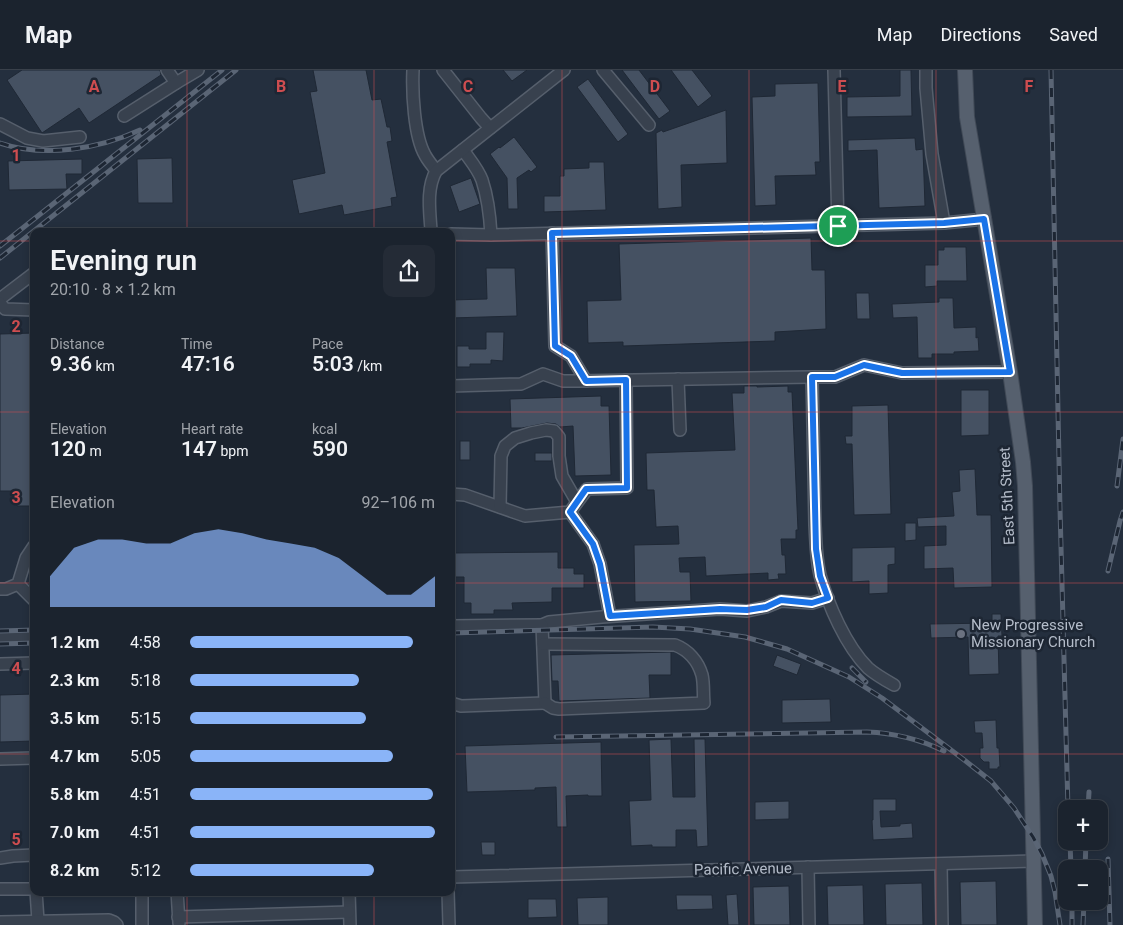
<!DOCTYPE html>
<meta charset="utf-8">
<style>
body{margin:0;font-family:Roboto,sans-serif;background:#242b36;color:#f1f3f6;height:100vh;display:flex;flex-direction:column;font-size:19px;white-space:nowrap}
*{box-sizing:border-box;margin:0}
p{font-size:16px;color:#a0a4aa}
.icon{flex:none;width:28px;height:28px;fill:none;stroke:currentColor;stroke-width:2;stroke-linecap:round;stroke-linejoin:round}
.map{position:relative;flex:1;overflow:hidden}
.panel{position:absolute;left:30px;top:158px;width:425px;height:668px;display:flex;flex-direction:column;background:#1b232e;border-radius:10px;box-shadow:0 2px 8px #0003,0 0 0 1px #39404a}
.panel>*{flex:none}
.fabs{position:absolute;left:1058px;top:730px;display:grid;gap:10px}
.fabs a{display:grid;place-items:center;width:50px;height:50px;border-radius:10px;background:#1b232e;box-shadow:0 2px 8px #0003,0 0 0 1px #39404a;font-size:25px}
.pin{position:absolute;display:grid;place-items:center;width:42px;height:42px;color:#fff;margin:-21px;border:2px solid #fff;border-radius:50%;box-shadow:0 1px 5px #0007}
.round{display:grid;place-items:center;flex:none;width:52px;height:52px;border-radius:10px;background:#242b36}
.headline{display:flex;align-items:center;justify-content:space-between;height:85px;padding:0 20px}
h1{font-size:28px;font-weight:600;line-height:38px}
.metrics{display:grid;grid-template-columns:repeat(3,1fr);gap:8px;height:85px;padding:5px 20px}
.metrics div{display:grid;align-content:center}
.metrics b{font-size:21px;font-weight:600}
.metrics small{font-size:14px;font-weight:400}
.metrics p{font-size:14px}
.chart{height:140px;padding:10px 20px}
.chart p{display:flex;justify-content:space-between}
.chart svg{width:100%;height:90px;margin-top:5px;fill:#8ab4f8;opacity:.7}
ul{padding:0 20px;list-style:none;font-size:16px}
li{display:grid;grid-template-columns:80px 60px 1fr;align-items:center;height:38px}
li i{height:12px;border-radius:6px;background:#8ab4f8}
header{display:flex;align-items:center;gap:30px;box-sizing:border-box;height:70px;padding:0 25px;background:#1b232e;border-bottom:1px solid #39404a}
header strong{font-size:24px}
nav{display:flex;gap:28px;margin-inline-start:auto;font-size:18px}
.map>svg:first-child{display:block}
</style>
<header>
<strong>Map</strong>
<nav><a>Map</a><a>Directions</a><a>Saved</a></nav>
</header>
<div class="map">
<svg width="1123" height="855" viewBox="0 0 1123 855">
<rect width="100%" height="100%" fill="#242f3e"/>
<!-- building -->
<g fill="#455162" stroke="#1f2835">
<path d="M22,0h138l1,5 -72,48 -10,-15 -37,25 -35,-53z"/>
<path d="M313,0h53l6,30 9,-1 6,28h3l2,14 -5,1 10,55 -6,1 1,8 -48,9 -2,-10 -43,9 -7,-34 33,-7 -15,-81 7,-1z"/>
<path d="M503,0h24l-15,11z"/>
<path d="M622,0h17l31,41 -11,8z"/>
<path d="M671,0h21l20,26 -14,11z"/>
<path d="M900,0h11l1,46 -65,1v-20l53,-1z"/>
<path d="M588,9l40,55 -10,8 -41,-55z"/>
<path d="M818,13l2,79h-5l1,13 -41,1 1,29 -21,1 -3,-109 23,-1v-12z"/>
<path d="M726,40l1,53 -46,2 1,42 -24,2 -2,-76 6,-3 1,2z"/>
<path d="M514,67l23,30 -6,5 -2,-2 -12,8 1,31h-10l-1,-31 -17,-24 9,-7 1,1z"/>
<path d="M915,68l1,12 7,-1 2,57 -46,2 -2,-58 -29,1v-11z"/>
<path d="M172,88l1,45h-35l-1,-44z"/>
<path d="M82,89v15h-16l1,15 -58,1 -1,-29z"/>
<path d="M589,92h15l2,48 -62,2v-16h16v-20h4v-7l25,-1z"/>
<path d="M471,108l9,26 -21,8 -9,-26z"/>
<path d="M811,168l1,32h13l1,59 -51,3v9l-152,5v-4l-35,1 -1,-42 34,-1 -2,-56z"/>
<path d="M944,177h22l1,34h-30v5l-12,1v-22h13v-15h6z"/>
<path d="M486,198h29l2,48 -66,2v-18l36,-1z"/>
<path d="M856,223h13l1,26h-13z"/>
<path d="M939,228h14l1,30 22,-1v11l2,-1 1,14 -25,1v2h-22v4h-14l-1,-41 -24,1 -1,-14 47,-2z"/>
<path d="M486,262h18l-1,29 -12,-1v4h-21v3h-13v-21h12v3h17z"/>
<path d="M34,263v173h-17l-1,-15h-16v-157z"/>
<path d="M744,316h13v1l31,-1v6h4l6,138h-2v9h-15l1,16h3l1,19h-8l1,5 -11,1v-7l-62,3 -1,-19 -26,1 1,14h10l1,29 -56,1 -1,-57 45,-1 -1,-18 -22,1 -2,-37h-7l-1,-37 89,-3 -3,-57h12z"/>
<path d="M961,320h28v45l-28,1z"/>
<path d="M601,326v10h8l2,69 -36,1 -2,-50 -13,1 -4,-3 -9,-1 -25,5h-11l-1,-29z"/>
<path d="M888,335l3,109 -37,1 -2,-71h-6l-1,-8h7v-30z"/>
<rect x="460" y="371" width="10" height="19"/>
<rect x="535" y="383" width="17" height="8"/>
<path d="M975,399l2,46h14l1,72 -38,1 -1,-20 -29,1v-23l22,-1v-19l-28,1 -1,-9 37,-2 -2,-24 8,-1 -1,-21z"/>
<path d="M905,453h11v17l-11,1z"/>
<path d="M895,477v17l-7,1v28l-19,1v-13l-17,1v-34z"/>
<path d="M558,482v16h16v6h10v14h-32v14l-40,1 1,7h-19v4h-23v-11h-7v-26h-10v-24z"/>
<path d="M992,544h9l1,22h-4l1,38 -30,1 -1,-38 -37,1 -1,-14 62,-1z"/>
<path d="M671,582v23h-22l1,23 -91,3 -1,-20h-6l-1,-26z"/>
<path d="M777,585l24,9 -4,11 -24,-9z"/>
<path d="M34,624v47l-34,1v-47z"/>
<path d="M830,629l1,23 -49,1v-23z"/>
<path d="M996,650l1,28h2l1,19h-2v2h-9v-7h-5l-4,-4v-10h3l-1,-15h-7l-1,-12z"/>
<path d="M671,669l2,58h22l-1,-58h11l3,107 -11,1 -1,-17h-20v17h-24v-2l-21,1 -2,-45 22,-1 -2,-60z"/>
<path d="M601,672l1,54h-14v-1l-22,1 1,31h-10l-1,-40 -21,1v2l-68,2 -2,-46z"/>
<path d="M873,729h23v12h-16l1,16 19,-1v-2l12,-1 1,15 -40,2 -1,-20h1z"/>
<path d="M789,731v18l-34,1v-18z"/>
<path d="M481,772h14v13h-13z"/>
<path d="M996,811l1,44h-36l-1,-43z"/>
<path d="M922,813l1,42h-37l-1,-41z"/>
<path d="M863,815l1,40h-36l-1,-39z"/>
<path d="M789,816l1,39h-36l-1,-38z"/>
<path d="M737,824l2,31h-11l-2,-30z"/>
<path d="M676,825h36l1,14 -36,1z"/>
<path d="M608,827v28h-30l-1,-27z"/>
<path d="M528,829h28l1,18 -29,1z"/>
</g>
<g fill="none" stroke-linecap="round" stroke-linejoin="round">
<!-- minor casing -->
<g stroke="#565f6c" stroke-width="14">
<g id="minor">
<path d="M167,0l9,13 22,-13"/>
<path d="M413,0c-1,22 1,66 12,85 3,6 8,11 11,16"/>
<path d="M443,0l38,48 9,10"/>
<path d="M603,0l46,55"/>
<path d="M834,0l4,156"/>
<path d="M926,0v18l6,66 12,69"/>
<path d="M124,46l52,-33"/>
<path d="M0,54l27,14 16,3 37,-4"/>
<path d="M463,80c7,10 15,19 19,30 6,18 8,36 9,55"/>
<path d="M431,161c-1,-19 -5,-42 5,-60l128,-101"/>
<path d="M552,163l3,113 16,10 15,25"/>
<path d="M451,164l40,1 453,-12 41,-4"/>
<path d="M0,229l34,-26"/>
<path d="M0,233l5,6 29,1"/>
<path d="M678,309l2,51"/>
<path d="M451,316l70,-2 22,-10 20,7h15l234,-4"/>
<path d="M451,424l14,1 60,21 45,-4 17,-23 40,-1 -1,-108"/>
<path d="M500,437l1,-51 4,-10 10,-8 16,-5 15,-3 8,1 5,6v19l3,20 15,26"/>
<path d="M570,442l23,32 7,20 10,52"/>
<path d="M18,514l16,16"/>
<path d="M0,519h6l12,-5 8,-26 8,-12"/>
<path d="M542,555l7,-3 53,-5 118,-8 27,2 19,-4 15,-6 31,2 16,-5"/>
<path d="M451,556l91,-1 3,78 -84,3 -10,-3"/>
<path d="M0,567l34,-1"/>
<path d="M543,574l132,1c13,5 23,16 27,30 2,8 1,19 2,28l-145,6 -6,-1 -8,-5"/>
<path d="M0,594l34,-1"/>
<path d="M894,615c-9,-5 -18,-10 -26,-17 -22,-22 -40,-63 -48,-93 -4,-16 -4,-33 -5,-50l-3,-148h23l29,-12 38,8 108,-1"/>
<path d="M0,689l34,-1"/>
<path d="M0,788l13,-2 21,-1"/>
<path d="M941,794l1,61"/>
<path d="M808,797l1,58"/>
<path d="M451,807l583,-16"/>
<path d="M0,819h34"/>
<path d="M36,821l2,30"/>
<path d="M142,821v34"/>
<path d="M177,821l2,32"/>
<path d="M349,821l1,34"/>
<path d="M448,821l1,34"/>
<path d="M178,847l171,-5"/>
<path d="M0,852l109,-2 5,2 3,3"/>
</g>
</g>
<!-- major casing -->
<g stroke="#414a57" stroke-width="16">
<path id="major" d="M965,0l2,47 43,255 13,90 2,24 10,439"/>
</g>
<!-- minor -->
<use href="#minor" stroke="#38414e" stroke-width="11"/>
<!-- major -->
<use href="#major" stroke="#56606e" stroke-width="14"/>
<!-- rail casing -->
<g stroke="#5a6575" stroke-width="5">
<g id="rail">
<path d="M1051,0l9,439 8,300"/>
<path d="M0,73c44,15 99,6 140,-13"/>
<path d="M0,176l222,-176"/>
<path d="M0,188l236,-188"/>
<path d="M1117,416l6,-47"/>
<path d="M1108,501l12,-50 3,-9"/>
<path d="M0,561l34,-1"/>
<path d="M451,563l202,-6 37,2 55,8 42,12 62,28 33,21 81,61 28,22 23,27 19,29 9,17 9,22 4,16 5,33"/>
<path d="M0,574l34,-1"/>
<path d="M852,598l14,14"/>
<path d="M556,667l311,-5c28,1 52,7 77,19"/>
<path d="M1088,739l1,-17"/>
<path d="M1070,771l1,28"/>
<path d="M1108,789l2,66"/>
<path d="M1085,799l1,-28"/>
<path d="M1072,831v24"/>
<path d="M1083,855l1,-24"/>
</g>
</g>
<!-- rail -->
<use href="#rail" stroke="#1d2633" stroke-width="3" stroke-dasharray="9" stroke-linecap="butt"/>
</g>
<g fill="none" stroke-linecap="round" stroke-linejoin="round">
<!-- route casing -->
<g stroke="#fff" stroke-width="10">
<path id="route" d="M984,149l26,153 -108,1 -38,-8 -29,12h-23l4,172 4,27 8,22 -16,5 -31,-3 -15,7 -19,3 -27,-1 -110,7 -10,-52 -7,-20 -23,-32 16,-23 41,-1 -1,-108 -40,1 -15,-25 -16,-10 -3,-113 392,-10z"/>
</g>
<!-- route -->
<use href="#route" stroke="#1a73e8" stroke-width="6"/>
</g>
<!-- grid -->
<path fill="none" stroke="#ce4d50" stroke-width="1" stroke-opacity="0.55" d="M187,0v161M374,0v161M562,0v855M749,0v855M936,0v855M0,171h34M451,171h672M0,342h34M451,342h672M0,513h34M451,513h672M0,684h34M451,684h672M187,821v34M374,821v34"/>
<!-- markers -->
<circle fill="#6b7280" stroke="#1d2633" stroke-width="2" cx="961" cy="564" r="5"/>
<g text-anchor="middle" dominant-baseline="central" stroke-width="5" stroke-linejoin="round" paint-order="stroke">
<!-- street labels -->
<g font-size="15" fill="#b4bcc9" stroke="#1d2633">
<text transform="translate(1007 426) rotate(-93)">East 5th Street</text>
<text transform="translate(743 799) rotate(-1)">Pacific Avenue</text>
</g>
<!-- poi labels -->
<g font-size="15" fill="#b4bcc9" stroke="#1d2633" text-anchor="start">
<text x="971" y="555">New Progressive<tspan x="971" dy="17">Missionary Church</tspan></text>
</g>
</g>
<g font-size="16" text-anchor="middle" font-weight="bold" fill="#ce4d50" stroke="#1d2633" stroke-width="5" stroke-linejoin="round" paint-order="stroke">
<text x="94" y="22">A</text>
<text x="281" y="22">B</text>
<text x="468" y="22">C</text>
<text x="655" y="22">D</text>
<text x="842" y="22">E</text>
<text x="1029" y="22">F</text>
<text x="16" y="91">1</text>
<text x="16" y="262">2</text>
<text x="16" y="433">3</text>
<text x="16" y="604">4</text>
<text x="16" y="775">5</text>
</g>
</svg>
<div class="fabs">
<a>+</a>
<a>−</a>
</div>
<div class="pin" style="left:838px;top:156px;background:#1e9e55"><svg class="icon" aria-label="arrive" viewBox="0 0 24 24"><path d="M6 21V4h12l-3 4 3 4H6"/></svg></div>
<section class="panel">
<div class="headline"><div><h1>Evening run</h1><p>20:10 · 8 × 1.2 km</p></div><a class="round"><svg class="icon" aria-label="share" viewBox="0 0 24 24"><path d="M12 15V3M7 8l5-5 5 5M5 13v7h14v-7"/></svg></a></div>
<div class="metrics">
<div><p>Distance</p><b>9.36<small> km</small></b></div>
<div><p>Time</p><b>47:16</b></div>
<div><p>Pace</p><b>5:03<small> /km</small></b></div>
</div>
<div class="metrics">
<div><p>Elevation</p><b>120<small> m</small></b></div>
<div><p>Heart rate</p><b>147<small> bpm</small></b></div>
<div><p>kcal</p><b>590</b></div>
</div>
<div class="chart"><p><span>Elevation</span>92–106 m</p>
<svg viewBox="0 0 160 44" preserveAspectRatio="none"><path d="M0 44V29L10 15L20 11L30 11L40 13L50 13L60 8L70 6L80 8L90 11L100 13L110 15L120 20L130 29L140 38L150 38L160 29V44z"/></svg>
</div>
<ul>
<li><b>1.2 km</b>4:58<i style="width:91%"></i></li>
<li><b>2.3 km</b>5:18<i style="width:69%"></i></li>
<li><b>3.5 km</b>5:15<i style="width:72%"></i></li>
<li><b>4.7 km</b>5:05<i style="width:83%"></i></li>
<li><b>5.8 km</b>4:51<i style="width:99%"></i></li>
<li><b>7.0 km</b>4:51<i style="width:100%"></i></li>
<li><b>8.2 km</b>5:12<i style="width:75%"></i></li>
</ul>
</section>
</div>
